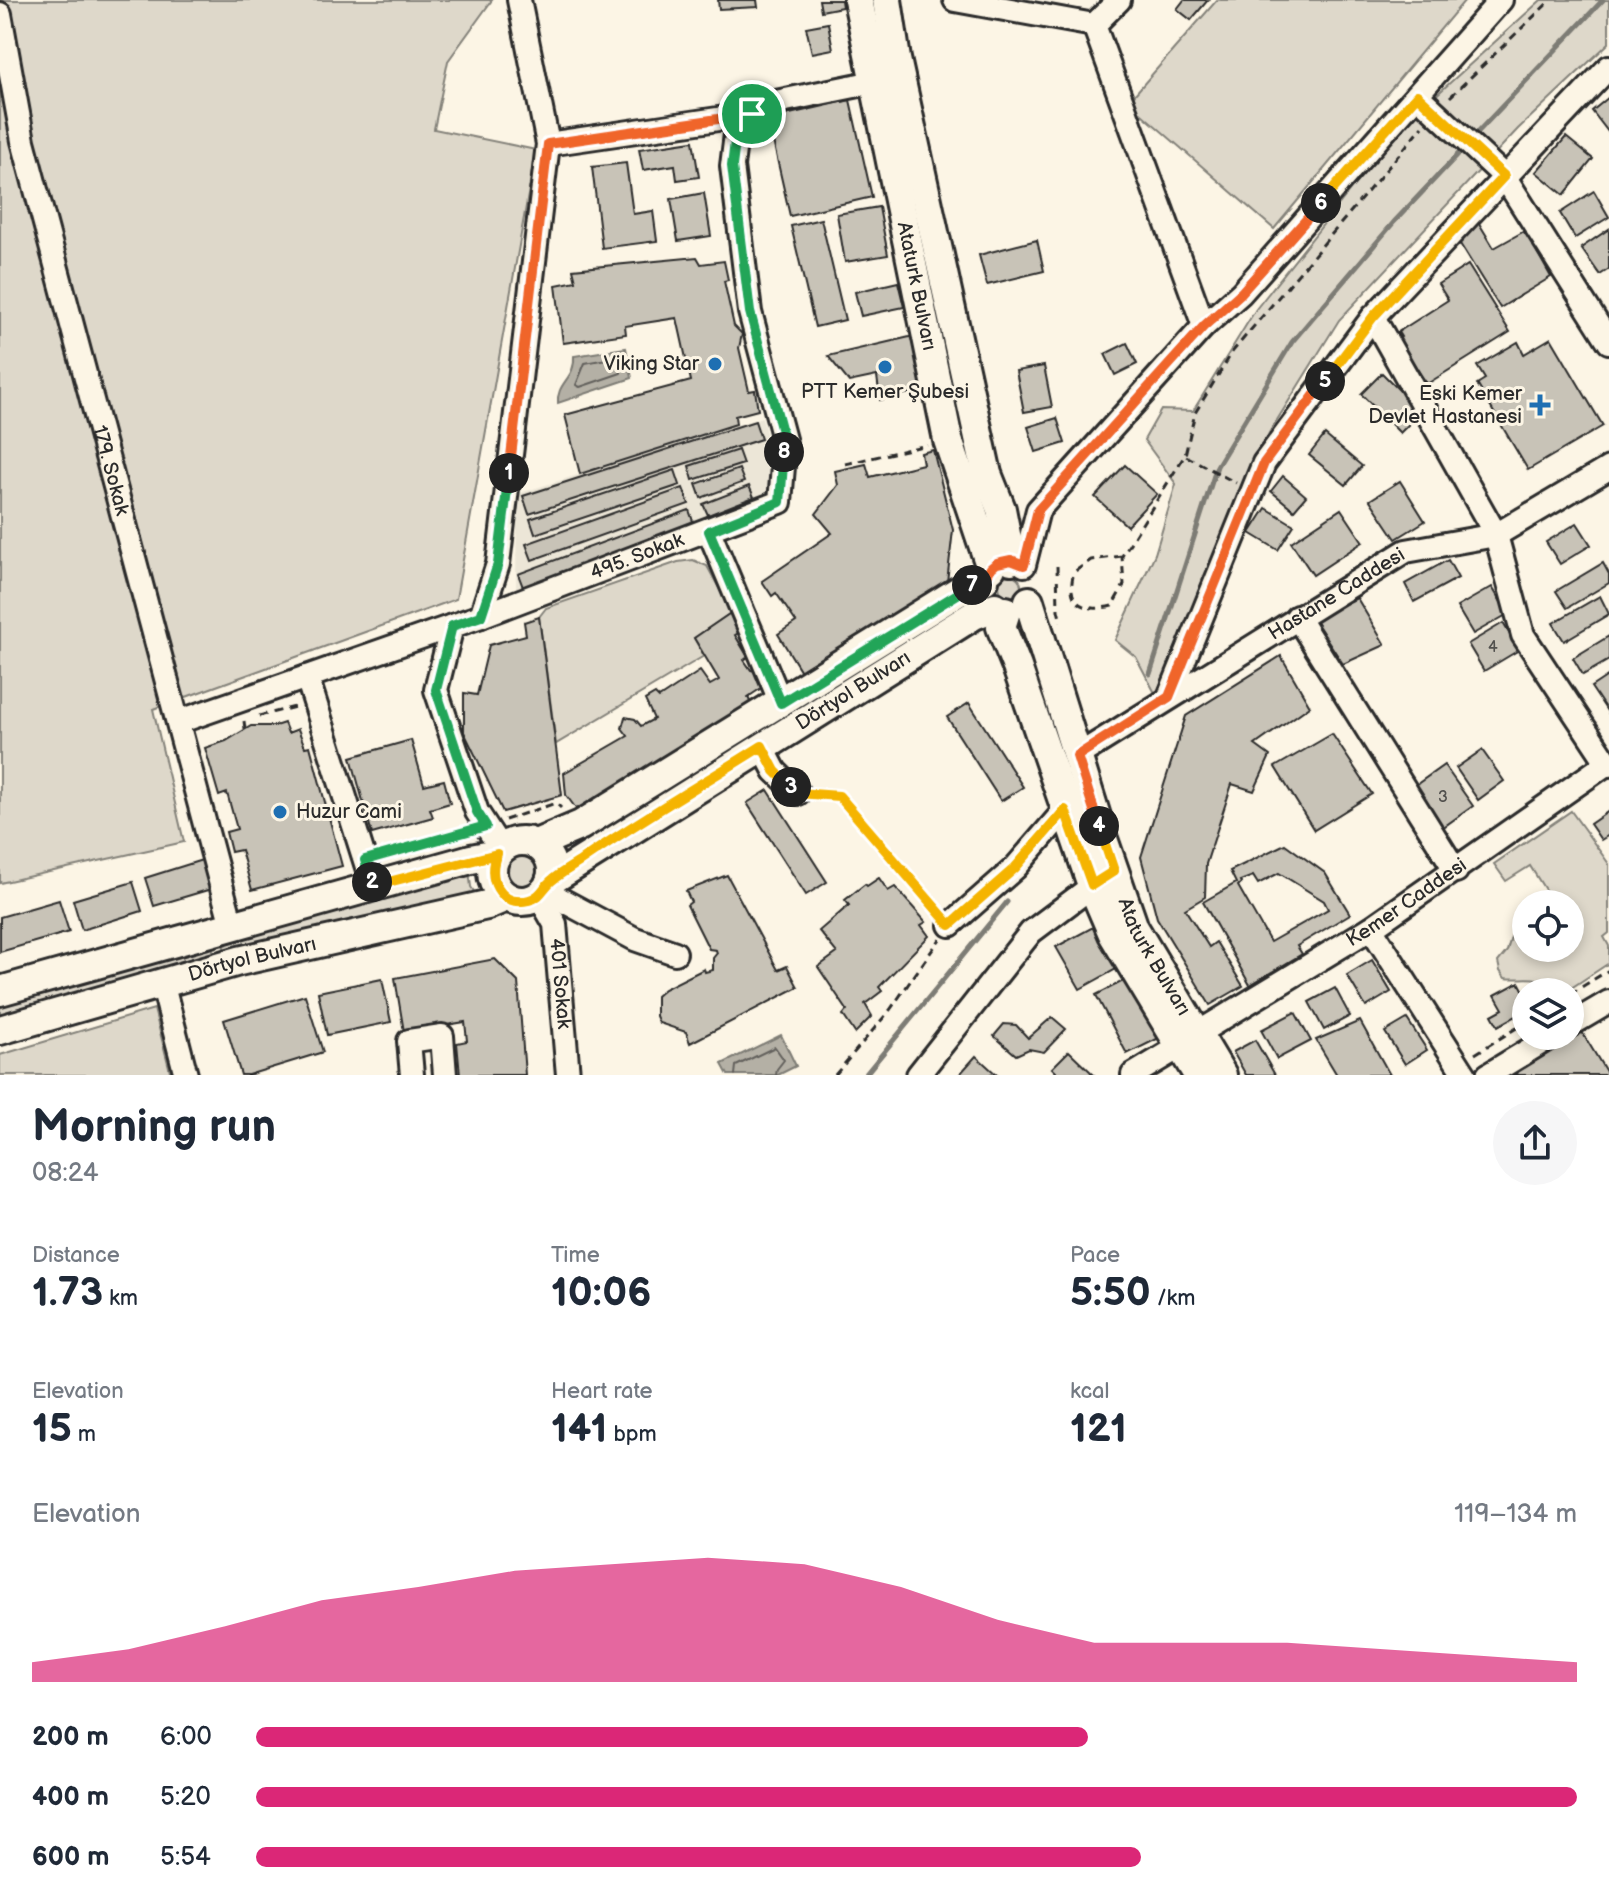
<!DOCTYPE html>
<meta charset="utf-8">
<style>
body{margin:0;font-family:"Balsamiq Sans",sans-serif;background:#f6f6f7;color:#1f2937;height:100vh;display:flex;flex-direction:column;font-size:30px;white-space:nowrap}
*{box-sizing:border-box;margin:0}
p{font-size:26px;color:#747a83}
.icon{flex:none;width:44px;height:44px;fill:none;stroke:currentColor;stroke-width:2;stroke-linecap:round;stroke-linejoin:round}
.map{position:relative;height:1075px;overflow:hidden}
.sheet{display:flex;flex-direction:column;background:#fff;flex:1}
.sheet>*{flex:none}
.fabs{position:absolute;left:1512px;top:890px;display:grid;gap:16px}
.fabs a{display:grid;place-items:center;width:72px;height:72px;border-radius:50%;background:#fff;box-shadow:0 4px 12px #0003;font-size:40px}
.pin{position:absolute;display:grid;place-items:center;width:68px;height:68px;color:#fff;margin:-34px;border:4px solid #fff;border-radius:50%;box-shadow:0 2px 8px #0007}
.km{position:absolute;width:40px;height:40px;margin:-20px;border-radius:50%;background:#222;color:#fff;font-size:22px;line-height:40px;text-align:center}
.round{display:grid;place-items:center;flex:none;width:84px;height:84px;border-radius:42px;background:#f6f6f7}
.head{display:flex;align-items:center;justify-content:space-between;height:136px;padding:0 32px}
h1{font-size:44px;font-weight:800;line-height:60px}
.figures{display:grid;grid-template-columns:repeat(3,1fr);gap:12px;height:136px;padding:8px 32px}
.figures div{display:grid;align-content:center}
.figures b{font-size:40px;font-weight:800}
.figures small{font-size:22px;font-weight:400}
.figures p{font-size:22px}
.chart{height:224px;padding:16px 32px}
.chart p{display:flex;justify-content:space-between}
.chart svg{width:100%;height:144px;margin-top:8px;fill:#db2777;opacity:.7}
ul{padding:0 32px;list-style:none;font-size:26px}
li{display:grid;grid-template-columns:128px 96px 1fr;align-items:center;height:60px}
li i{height:20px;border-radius:10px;background:#db2777}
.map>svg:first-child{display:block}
</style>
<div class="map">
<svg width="1609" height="1075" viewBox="0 0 1609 1075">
<rect width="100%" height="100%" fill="#fcf5e5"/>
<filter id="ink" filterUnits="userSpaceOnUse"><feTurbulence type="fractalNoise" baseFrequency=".0125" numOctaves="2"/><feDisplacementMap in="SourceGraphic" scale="16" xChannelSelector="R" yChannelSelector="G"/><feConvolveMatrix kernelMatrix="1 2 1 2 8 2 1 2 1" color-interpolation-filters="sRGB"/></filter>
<g filter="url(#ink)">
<!-- built -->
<path fill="#ece6d7" d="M762,417l11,42 1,38 -258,94 1,-97z"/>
<!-- green -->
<g fill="#ded8ca" stroke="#84827a" stroke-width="2">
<path d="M0,0h492l-44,61 -14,68 102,21 -80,449 -303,110 31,133 -184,41z"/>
<path d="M1217,0h248l-191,229 -146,-127z"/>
<path d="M1541,0h68v43l-91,86 -179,191 -70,113 -113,262 -20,-38 -21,-17 40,-86 21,-70 -32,-44 17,-30 32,1 63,-102 142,-179z"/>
<path d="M693,560l14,6 25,46 -38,26 10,18 -148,88 -17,-127 7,-9 132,-46z"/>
<circle cx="1010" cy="586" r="11"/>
<path d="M1571,811l38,53v69l-5,4 5,9v17l-44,29h-13c-11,-21 -28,-11 -47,-14l-5,-7 -2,-9 9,-11 4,-14 7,-8 8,-2v21h44v-44h-16l-24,-38 -24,15 -12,-17z"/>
<circle cx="522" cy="870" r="16"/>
<path d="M469,871l2,16 6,9 -251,59 -4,-15z"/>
<path d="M211,943l4,15 -215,59v-13z"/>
<path d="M154,1009l17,66h-171v-20z"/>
</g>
<!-- water -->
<g fill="#b4b0a5" stroke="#7d7b74" stroke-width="2">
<path d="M626,348l6,30 -74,25c-2,-20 18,-25 16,-47z"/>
<path d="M781,1035l15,31 -18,9h-50l-6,-11z"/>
</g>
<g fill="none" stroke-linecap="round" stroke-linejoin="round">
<!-- shore -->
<g stroke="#62605c" stroke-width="2">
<path d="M617,357l4,3v13l-41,14 -4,-2 9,-22z"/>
<path d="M735,1075l1,-9 39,-19 9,13 -7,9 -1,6"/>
</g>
<!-- stream -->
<g stroke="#7d7b74" stroke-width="5">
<path d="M1473,137l130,-137"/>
<path d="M1150,674l67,-208 75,-124 102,-120 70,-74"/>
<path d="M865,1075l142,-173"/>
</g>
</g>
<!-- building -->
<g fill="#c8c3b7" stroke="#2b2b2b" stroke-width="2" fill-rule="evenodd">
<path d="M718,0h39l1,7 -39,2z"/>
<path d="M819,0h22l1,7 -21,4z"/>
<path d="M1184,0h24l-17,20 -14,-11z"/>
<path d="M828,23l5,26 -21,4 -6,-26z"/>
<path d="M1609,97v36l-17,-22z"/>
<path d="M850,100l22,97 -82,19 -22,-97z"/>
<path d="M1566,137l27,22 -29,36 -28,-23z"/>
<path d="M693,141l6,36 -22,3 -2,-15 -32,5 -4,-21z"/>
<path d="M626,163l7,51 20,-3 4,30 -55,7 -10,-81z"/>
<path d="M1594,191l15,26 -34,21 -15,-25z"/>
<path d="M704,193l7,43 -33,5 -7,-42z"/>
<path d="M879,207l9,48 -43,7 -8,-48z"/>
<path d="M821,219l24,101 -30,7 -24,-101z"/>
<path d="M1477,220l17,28 34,-19 14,21 -5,2 14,25 -51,31 -43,-69z"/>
<path d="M1609,229v40l-9,6 -19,-27z"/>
<path d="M1037,240l7,31 -57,14 -8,-30z"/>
<path d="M697,257l4,7 23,-3 4,19 -4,1 10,45 8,8 -3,14 10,43 6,-1 3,20 -23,6 1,8 -156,50 -15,-59 126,-34 -14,-63 -52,8 1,8 -63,9 -7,-58 20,-4 -3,-12z"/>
<path d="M1468,265l42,67 -83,52 -17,-26 -5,3 -12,-19 8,-5 -3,-5 50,-32 -10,-16z"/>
<path d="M898,282l6,25 -43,9 -6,-24z"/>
<path d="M914,336l12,53 -46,11 -3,-24 -28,6 -21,-26z"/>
<path d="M1551,338l52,88 -75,44 -51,-86 8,-5 -8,-13 41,-24 6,12z"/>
<path d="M1127,343l10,21 -22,11 -10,-21z"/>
<path d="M1044,366l8,41 -28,5 -8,-41z"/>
<path d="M1382,373l39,39 -21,21 -39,-39z"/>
<path d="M1057,418l8,25 -29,9 -8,-25z"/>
<path d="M755,421l6,18 -232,75 -6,-18z"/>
<path d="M1325,435l37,31 -16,19 -37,-30z"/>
<path d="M738,450l5,14 -50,16 -4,-14z"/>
<path d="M933,450l20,80 -6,52 -145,91 -24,-39 18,-12 -20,-29 -4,3 -10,-15 70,-48 -16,-19 22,-29 -3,-14 31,-7 4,13 53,-13 -2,-11z"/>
<path d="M1125,465l32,29 -30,32 -32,-29z"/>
<path d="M739,469l5,13 -43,16 -5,-14z"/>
<path d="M675,470l5,15 -145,49 -5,-15z"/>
<path d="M1283,476l23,20 -12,14 -23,-19z"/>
<path d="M1400,481l25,40 -29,18 -26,-39z"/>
<path d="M749,486l5,11 -46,18 -5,-11z"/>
<path d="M683,488l6,16 -157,56 -6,-16z"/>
<path d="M1266,508l28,17 -16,25 -28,-17z"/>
<path d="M1341,509l22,33 -50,33 -22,-33z"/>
<path d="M689,510l5,14 -171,63 -5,-13z"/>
<path d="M1577,523l14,22 -31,19 -14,-22z"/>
<path d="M1448,560l10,18 -44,24 -9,-18z"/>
<path d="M1603,563l6,11v9l-42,25 -11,-17z"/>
<path d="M1492,587l16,27 -35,20 -16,-27z"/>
<path d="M1600,596l9,18 -45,27 -11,-18z"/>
<path d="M1357,598l28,47 -42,19 -29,-45z"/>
<path d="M732,612l10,19 -7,4 13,22 -4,3 7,10 5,1 7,16 -15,10 3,7 -174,106 -11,-15 -2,-22 64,-37 -6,-8 3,-11 10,2 6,7 13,-7 -9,-19 10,-6 4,4 41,-27 10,14 9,-5 -25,-42z"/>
<path d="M539,617l23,178 -59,17 -39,-80v-39l13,2 12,-50 37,-10 -2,-13z"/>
<path d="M1503,623l16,27 -35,21 -16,-27z"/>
<path d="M1609,636v24l-26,15 -10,-17z"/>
<path d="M1281,656l29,50 -55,39 15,11 -16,35 -22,-7 -26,80 -1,33 -20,12 24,38 7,-5 27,44 -33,19 -53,-87 -16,-61 45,-141z"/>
<path d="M1609,675v39l-18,-27z"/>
<path d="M969,703l54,84 -22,14 -54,-84z"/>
<path d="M284,723l4,10 10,-4 7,18 5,-1 32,120 -90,24 -11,-40 -10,2 -5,-20 11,-3 -10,-36 -8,3 -14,-48 21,-7 25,-15h24z"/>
<path d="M1332,734l40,60 -58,36 -39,-63z"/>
<path d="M411,740l13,45 20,-5 6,23 -20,6 3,8 -61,17 -21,-77z"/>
<path d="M1482,750l22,31 -26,19 -22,-32z"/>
<path d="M1444,765l29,41 -31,22 -29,-41z"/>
<path d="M768,790l59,92 -21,13 -59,-92z"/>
<path d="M1609,811v24l-8,5 -11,-16z"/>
<path d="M1285,844l40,29 25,41 -53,32 5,8 -52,31 -47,-83 33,-19 -6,-12zM1279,873l45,28 4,8 -58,33 -32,-56 3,-3 -1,-2 13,-5 5,8z"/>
<path d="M202,860l9,29 -57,17 -9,-28z"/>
<path d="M727,875l51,95 9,-4 11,21 -108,56 -4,-11 -27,-9 -3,-7v-20l8,-7 40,-20 1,3 8,-2v-12l4,-5 -1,-3 -7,-1 -22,-44 4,-3 -5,-11z"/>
<path d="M879,878l9,13 7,-4 31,35 -5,3 8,11 -50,51 3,4 -17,13 7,12 -17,17 -12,-18 4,-5 -29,-43 19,-14 -18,-22 30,-26 -4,-5 20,-16 2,2z"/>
<path d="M133,882l9,29 -60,19 -9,-30z"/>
<path d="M59,900l10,32 -69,20v-35z"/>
<path d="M1093,927l23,42 -36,20 -24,-42z"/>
<path d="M495,959l23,23 7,93h-65l-3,-32 10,-2 -2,-19 -61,10 -9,-54z"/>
<path d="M1372,960l19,32 -25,15 -19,-32z"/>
<path d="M1133,976l32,59 -38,19 -31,-59z"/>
<path d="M382,979l9,43 -64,13 -9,-43z"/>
<path d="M1519,982l7,13v16l-28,15 -6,-11 11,-6 -8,-14z"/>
<path d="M1335,988l15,28 -26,14 -15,-28z"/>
<path d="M305,995l18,57 -75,23h-7l-17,-55z"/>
<path d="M1295,1012l16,29 -34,18 -16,-29z"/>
<path d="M1052,1017l14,12 -22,23 -15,-3 -13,6 -22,-19 10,-12 12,1 12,13z"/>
<path d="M1407,1019l20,31 -22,14 -20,-32z"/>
<path d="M1360,1021l30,54h-53l-21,-35z"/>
<path d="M1582,1032l26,43h-99z"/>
<path d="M1255,1040l20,35h-29l-13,-23z"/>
<path d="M1069,1051l25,24h-35l-7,-7z"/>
<path d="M976,1056l21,19h-38z"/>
</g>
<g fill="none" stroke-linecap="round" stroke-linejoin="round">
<!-- minor casing -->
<g stroke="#2b2b2b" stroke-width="28">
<g id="minor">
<path d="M955,0l139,25 25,-25"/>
<path id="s1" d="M0,14l23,127 209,785"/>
<path d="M1094,25l110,301"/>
<path d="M1417,95l87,81 105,166"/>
<path d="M548,144l204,-30"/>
<path d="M1373,317l123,218 27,100 86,130"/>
<path d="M709,531l72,172"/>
<path d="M1024,565l14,-55 166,-184 37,-33 260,-293"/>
<path d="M481,616l17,-52 50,-420 -29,-144"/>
<path d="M1297,617l159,254"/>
<path d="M452,626l-16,64 41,122 24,37"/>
<path d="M307,677l66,209"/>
<path d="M1169,697l95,-234 109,-146 236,-250"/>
<path id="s2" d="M178,722l303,-106 299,-114 5,-59 -35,-131 -18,-146 4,-32 16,-20 19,-11 103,-21"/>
<path d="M762,746l13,25 23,22"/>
<path id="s3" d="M1077,756l329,-205 90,-16 113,-67"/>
<path d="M545,891l90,48 40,14"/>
<path id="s4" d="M539,896l16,28 13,151"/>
<path d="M950,925l65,-57 50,-58"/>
<path d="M1371,928l94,147"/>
<path d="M162,982l24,93"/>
<path d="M1570,1025l39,-23"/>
<path id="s5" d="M1198,1033l173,-105 238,-166"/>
<path d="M412,1075l-3,-34 33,-5 3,39"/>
<path d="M918,1075l113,-143 72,-54"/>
<path d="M1133,1075l48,-29"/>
<path d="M1488,1075l64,-39"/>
</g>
</g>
<!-- major casing -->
<g stroke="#2b2b2b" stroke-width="34">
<g id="major">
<path id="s6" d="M858,0l90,440 43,128"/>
<path d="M887,0l9,59 91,415 14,35 10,51"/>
<path id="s7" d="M1029,601l74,238 31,89 88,147"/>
<path d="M1006,611l-5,16 16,40 75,218 21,49 85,141"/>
<circle cx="522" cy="871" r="30"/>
<path d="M536,844l45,-19 378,-234 25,-11"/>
<path id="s8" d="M550,881l424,-266 21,-8"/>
<path d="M0,991l471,-132 26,-5"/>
<path id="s9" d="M0,1030l239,-69 248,-56 19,-8"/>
</g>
</g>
<!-- path -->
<g stroke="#2b2b2b" stroke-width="3" stroke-dasharray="8 6" stroke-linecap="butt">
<path d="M1450,97l101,-97"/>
<path d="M1186,456l50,27"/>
<path d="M845,464l82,-19"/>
<path d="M1122,556l-31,4 -17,12c-9,32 10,41 38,34l12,-21 -2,-29 63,-101 10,-42 38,-62 190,-225"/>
<path d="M1057,566l1,44 3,12"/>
<path d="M259,716l36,-9"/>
<path d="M244,721l1,8"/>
<path d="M819,795l20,1 99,115"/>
<path d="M505,820l51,-17 5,5"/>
<path d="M382,856l85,-25"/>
<path d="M1570,994l39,-24"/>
<path d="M1475,1054l51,-32"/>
<path d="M835,1075l55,-65 50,-71"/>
</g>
<!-- minor -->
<use href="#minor" stroke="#fcf5e5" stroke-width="22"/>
<!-- major -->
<use href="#major" stroke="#fcf5e5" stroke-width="28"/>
</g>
</g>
<g fill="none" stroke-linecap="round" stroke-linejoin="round" filter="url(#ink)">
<!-- split-1 casing -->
<g stroke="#fff" stroke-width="16">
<path id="split-1" d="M509,473l39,-329 204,-30"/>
</g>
<!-- split-2 casing -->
<g stroke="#fff" stroke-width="16">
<path id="split-2" d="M372,882l-7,-22 121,-34 -9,-14 -41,-122 16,-64 29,-10 17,-52 11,-91"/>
</g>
<!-- split-3 casing -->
<g stroke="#fff" stroke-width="16">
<path id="split-3" d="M372,882l1,4 124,-32c-11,22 2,54 32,46 12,-3 14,-12 22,-19 9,-8 21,-14 31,-21 58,-40 120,-76 180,-114l13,25 16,16"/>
</g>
<!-- split-4 casing -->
<g stroke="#fff" stroke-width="16">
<path id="split-4" d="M791,787l7,6 41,3 111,129 65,-57 50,-58 27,75 22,-14 -15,-45"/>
</g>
<!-- split-5 casing -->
<g stroke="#fff" stroke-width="16">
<path id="split-5" d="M1099,826l-22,-70 92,-59 95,-234 61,-82"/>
</g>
<!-- split-6 casing -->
<g stroke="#fff" stroke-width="16">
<path id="split-6" d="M1321,203l96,-108 87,81 -131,141 -48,64"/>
</g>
<!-- split-7 casing -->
<g stroke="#fff" stroke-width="16">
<path id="split-7" d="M972,585l12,-5 7,-12 6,-5 14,-3 13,5 14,-55 166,-184 37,-33 80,-90"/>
</g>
<!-- split-8 casing -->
<g stroke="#fff" stroke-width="16">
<path id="split-8" d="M784,452l-4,50 -71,29 72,172 191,-118"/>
</g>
<!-- split-9 casing -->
<g stroke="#fff" stroke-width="16">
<path id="split-9" d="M752,114l-16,20 -4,32 18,146 35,131 -1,9"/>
</g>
<!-- split-1 -->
<use href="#split-1" stroke="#f0652b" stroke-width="10"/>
<!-- split-2 -->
<use href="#split-2" stroke="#22a559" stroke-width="10"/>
<!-- split-3 -->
<use href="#split-3" stroke="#f5b400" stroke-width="10"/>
<!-- split-4 -->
<use href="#split-4" stroke="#f5b400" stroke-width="10"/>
<!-- split-5 -->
<use href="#split-5" stroke="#f0652b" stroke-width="10"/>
<!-- split-6 -->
<use href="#split-6" stroke="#f5b400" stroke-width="10"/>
<!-- split-7 -->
<use href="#split-7" stroke="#f0652b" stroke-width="10"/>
<!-- split-8 -->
<use href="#split-8" stroke="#22a559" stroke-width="10"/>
<!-- split-9 -->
<use href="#split-9" stroke="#22a559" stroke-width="10"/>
</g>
<!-- markers -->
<g fill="#1f6fb2" stroke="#fcf5e5" stroke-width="3">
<circle cx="715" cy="364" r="8"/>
<circle cx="885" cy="367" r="8"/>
<path d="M1536 393h8v8h8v8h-8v8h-8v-8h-8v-8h8z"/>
<circle cx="280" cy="812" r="8"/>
</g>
<g text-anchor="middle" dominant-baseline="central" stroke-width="6" stroke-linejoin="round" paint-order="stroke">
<!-- number labels -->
<g font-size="16" fill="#52514e">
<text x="1493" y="647">4</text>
<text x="1443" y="797">3</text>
</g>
<!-- street labels -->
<g font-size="20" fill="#2b2b2b" stroke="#fcf5e5">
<text stroke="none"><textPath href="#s6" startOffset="292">Ataturk Bulvarı</textPath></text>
<text stroke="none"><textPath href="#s1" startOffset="470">179. Sokak</textPath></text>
<text stroke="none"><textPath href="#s2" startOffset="488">495. Sokak</textPath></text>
<text stroke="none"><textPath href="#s3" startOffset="306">Hastane Caddesi</textPath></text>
<text stroke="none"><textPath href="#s8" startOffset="358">Dörtyol Bulvarı</textPath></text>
<text stroke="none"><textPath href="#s5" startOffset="246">Kemer Caddesi</textPath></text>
<text stroke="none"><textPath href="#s7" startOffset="378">Ataturk Bulvarı</textPath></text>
<text stroke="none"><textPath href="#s9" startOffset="262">Dörtyol Bulvarı</textPath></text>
<text stroke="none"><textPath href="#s4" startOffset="92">401 Sokak</textPath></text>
</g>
<!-- poi labels -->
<g font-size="20" fill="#2b2b2b" stroke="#fcf5e5" text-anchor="end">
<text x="699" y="364">Viking Star</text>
<text x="885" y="392" text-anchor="middle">PTT Kemer Şubesi</text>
<text x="1522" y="394">Eski Kemer<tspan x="1522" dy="23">Devlet Hastanesi</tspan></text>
<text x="296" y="812" text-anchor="start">Huzur Cami</text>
</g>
</g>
</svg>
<div class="fabs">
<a><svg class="icon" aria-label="locate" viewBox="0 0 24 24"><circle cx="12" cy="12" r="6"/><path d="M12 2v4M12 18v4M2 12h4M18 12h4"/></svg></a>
<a><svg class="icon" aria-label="layers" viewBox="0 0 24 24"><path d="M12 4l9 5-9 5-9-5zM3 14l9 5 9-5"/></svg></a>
</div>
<div class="pin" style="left:752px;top:114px;background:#1e9e55"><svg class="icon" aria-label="arrive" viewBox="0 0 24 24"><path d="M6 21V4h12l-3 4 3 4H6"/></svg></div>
<b class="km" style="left:509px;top:473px">1</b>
<b class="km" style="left:372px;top:882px">2</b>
<b class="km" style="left:791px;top:787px">3</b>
<b class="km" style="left:1099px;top:826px">4</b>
<b class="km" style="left:1325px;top:381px">5</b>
<b class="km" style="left:1321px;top:203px">6</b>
<b class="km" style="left:972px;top:585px">7</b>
<b class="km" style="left:784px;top:452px">8</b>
</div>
<section class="sheet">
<div class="head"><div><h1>Morning run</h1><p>08:24</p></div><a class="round"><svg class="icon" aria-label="share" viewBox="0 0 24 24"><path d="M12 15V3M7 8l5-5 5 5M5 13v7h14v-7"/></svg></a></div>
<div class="figures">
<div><p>Distance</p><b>1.73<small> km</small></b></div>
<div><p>Time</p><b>10:06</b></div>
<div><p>Pace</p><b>5:50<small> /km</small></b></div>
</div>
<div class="figures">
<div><p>Elevation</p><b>15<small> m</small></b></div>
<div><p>Heart rate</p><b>141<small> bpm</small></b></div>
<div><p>kcal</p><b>121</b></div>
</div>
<div class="chart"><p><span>Elevation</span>119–134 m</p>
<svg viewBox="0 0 160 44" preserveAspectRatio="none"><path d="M0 44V38L10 34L20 27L30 19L40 15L50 10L60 8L70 6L80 8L90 15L100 25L110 32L120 32L130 32L140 34L150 36L160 38V44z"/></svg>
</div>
<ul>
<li><b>200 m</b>6:00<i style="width:63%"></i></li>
<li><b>400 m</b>5:20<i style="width:100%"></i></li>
<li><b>600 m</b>5:54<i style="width:67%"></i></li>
</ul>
</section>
